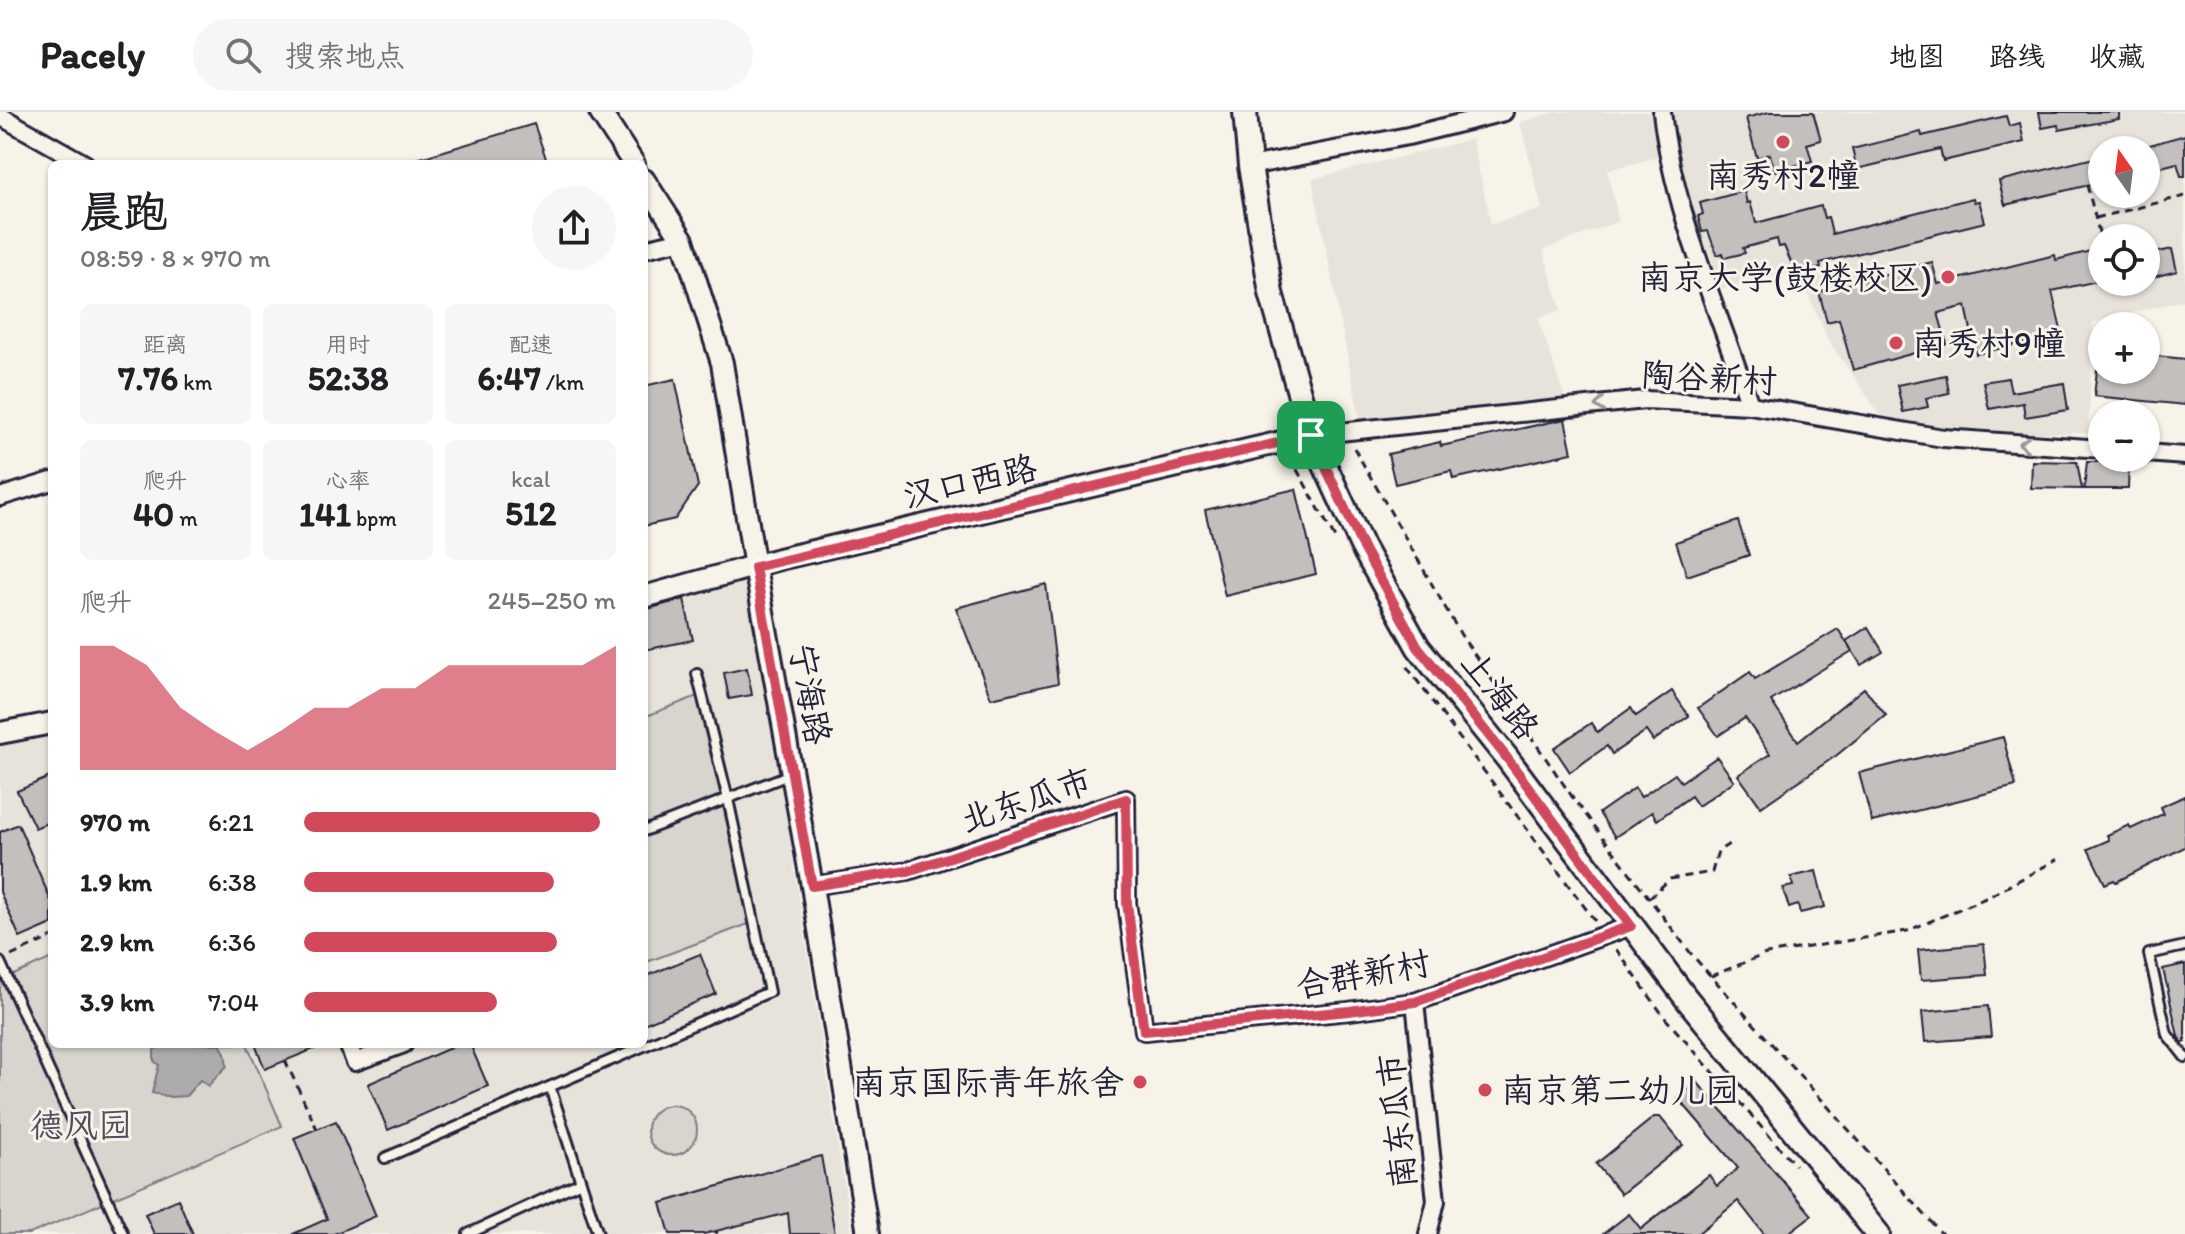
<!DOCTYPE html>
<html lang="zh">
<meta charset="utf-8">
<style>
body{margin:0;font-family:Itim,"LXGW WenKai TC",sans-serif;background:#f6f6f6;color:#202124;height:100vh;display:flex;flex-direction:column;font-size:30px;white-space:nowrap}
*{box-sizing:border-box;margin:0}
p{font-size:26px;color:#757577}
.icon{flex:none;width:44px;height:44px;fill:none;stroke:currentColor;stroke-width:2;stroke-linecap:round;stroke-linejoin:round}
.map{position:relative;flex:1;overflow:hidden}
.side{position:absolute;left:48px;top:48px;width:600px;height:888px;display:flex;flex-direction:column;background:#fff;border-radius:12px;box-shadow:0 2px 6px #0004}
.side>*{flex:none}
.needle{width:52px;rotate:346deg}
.fabs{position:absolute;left:2088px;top:24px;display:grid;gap:16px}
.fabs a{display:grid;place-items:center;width:72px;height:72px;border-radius:50%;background:#fff;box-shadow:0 2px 6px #0004;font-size:40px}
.pin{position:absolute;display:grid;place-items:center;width:68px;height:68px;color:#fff;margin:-34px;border-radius:16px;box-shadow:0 4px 12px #0006}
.round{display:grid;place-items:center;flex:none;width:84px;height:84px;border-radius:42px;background:#f6f6f6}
.overview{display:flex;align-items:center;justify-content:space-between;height:136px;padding:0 32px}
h1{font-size:44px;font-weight:700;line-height:60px}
.figures{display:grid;grid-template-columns:repeat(3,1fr);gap:12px;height:136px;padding:8px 32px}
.figures div{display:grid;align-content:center;border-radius:12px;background:#f6f6f6;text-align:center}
.figures b{font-size:34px;font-weight:700}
.figures small{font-size:22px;font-weight:400}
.figures p{font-size:22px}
.chart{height:224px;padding:16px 32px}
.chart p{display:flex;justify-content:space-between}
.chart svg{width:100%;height:144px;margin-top:8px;fill:#d1495b;opacity:.7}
ul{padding:0 32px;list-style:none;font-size:26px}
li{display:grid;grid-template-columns:128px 96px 1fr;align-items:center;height:60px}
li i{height:20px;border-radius:10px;background:#d1495b}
header{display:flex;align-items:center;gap:48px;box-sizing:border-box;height:112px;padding:0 40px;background:#fff;border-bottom:2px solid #e0e0e0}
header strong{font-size:38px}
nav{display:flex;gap:44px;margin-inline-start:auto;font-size:28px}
.search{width:560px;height:72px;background:#f6f6f6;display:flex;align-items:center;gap:20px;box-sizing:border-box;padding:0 28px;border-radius:44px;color:#757577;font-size:30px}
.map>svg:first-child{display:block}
</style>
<header>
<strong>Pacely</strong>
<div class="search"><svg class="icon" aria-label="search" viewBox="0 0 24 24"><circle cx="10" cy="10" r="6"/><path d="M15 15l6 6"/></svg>搜索地点</div>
<nav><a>地图</a><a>路线</a><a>收藏</a></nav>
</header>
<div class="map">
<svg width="2185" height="1122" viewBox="0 0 2185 1122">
<rect width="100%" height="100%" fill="#f7f3e8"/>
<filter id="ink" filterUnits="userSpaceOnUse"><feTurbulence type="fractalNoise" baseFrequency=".0125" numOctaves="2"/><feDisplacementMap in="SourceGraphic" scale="16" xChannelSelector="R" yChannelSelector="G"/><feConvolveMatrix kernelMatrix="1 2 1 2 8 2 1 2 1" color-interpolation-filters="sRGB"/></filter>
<g filter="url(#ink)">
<!-- built -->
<g fill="#e7e3db" fill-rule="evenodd">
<path d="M1555,0h630v188l-92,22 -5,111h-139l-63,-10 -58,-83 -24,-55 -17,-12 -64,17 -52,-136 -64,16 12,51 -76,29 18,60 -23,8 28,83 -204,28 -50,-250 160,-40 19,85 51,-15 -22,-87zM2102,38h44v44h-44zM2102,126h44v44h-44z"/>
<path d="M748,462l104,660h-852v-492l52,-11v313h592v-444z"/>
</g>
<!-- green -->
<g fill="#d8d5cf" stroke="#7d7c85" stroke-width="2">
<path d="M697,584l54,227 -107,40v-246z"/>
<path d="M52,846v86h195l35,82 -252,108h-30v-253z"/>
<circle cx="672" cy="1018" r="25"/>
</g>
<!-- water -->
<path fill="#aeabad" stroke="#76747f" stroke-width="2" d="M157,932h63l5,9 2,13 -19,20 -8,-6 -14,16 -15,1 -19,-4 7,-28 -5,-4v-11l5,-3z"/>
<!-- building -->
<g fill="#c2bfbd" stroke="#22223b" stroke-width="2">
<path d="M1769,0h44l8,28 -14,4 5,17 -37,10 -5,-17 -13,4 -11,-40z"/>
<path d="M2039,0h80v7l-60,11 -1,-5 -16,3z"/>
<path d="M2006,4l3,10 11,-3 4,19 -81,19 -3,-12 -83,20 -5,-20 69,-17 1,4z"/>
<path d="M534,12l14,40h-133l-1,-4z"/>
<path d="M2185,23v41h-4l-4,-13 -31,8v-25z"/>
<path d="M2102,44v26l-97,23 -6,-24z"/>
<path d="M1744,79l3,12 3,-1 6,21 65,-17 3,12 4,-1 4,17 141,-36 1,4 5,-1 6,21 -165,41 1,5 -20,5 -2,-5 -5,1 -10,-23 -5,1 -2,-8 -34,9 2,5 -21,5 -1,-5 -6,2 -9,-24 -6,1 -4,-16 5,-2 -3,-11z"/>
<path d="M2102,136v32l-50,11 10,43 -86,20 -10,-48 -28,7 9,31 -94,26 -14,-51 -12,3 -8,-30 113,-30 6,22 117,-29 1,5z"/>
<path d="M2172,137l5,22 -31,8v-24z"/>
<path d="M2146,243l39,4v46l-91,-9 3,-26h49z"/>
<path d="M1946,263l3,18 -23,5 2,9 -25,5 -6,-27z"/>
<path d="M2008,266l3,14 53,-9 4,27 -43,7 -2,-14 -34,6 -6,-27z"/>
<path d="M675,267l23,107 -23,33 -31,7v-140z"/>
<path d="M1565,307l7,34 -119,26 -2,-8 -56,13 -7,-30 52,-12 1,4z"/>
<path d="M2032,349l45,1 5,27 -51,-1z"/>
<path d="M2087,350h42l-1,27h-44z"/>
<path d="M1296,377l20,85 -91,22 -20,-86z"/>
<path d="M1738,409l11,34 -62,21 -11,-34z"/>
<path d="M1046,472l12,99 -67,15 -35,-90z"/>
<path d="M684,487l9,41 -49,10v-40z"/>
<path d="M1868,515l15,25 -22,13 -15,-24z"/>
<path d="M1838,517l14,22 -81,50 27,40 66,-53 22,27 -49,40 -76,52 -23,-32 32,-21 -25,-36 -27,18 -20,-28 52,-36 5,7z"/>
<path d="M747,556l5,27 -23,4 -5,-26z"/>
<path d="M1672,579l17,25 -36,25 -7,-10 -34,23 -5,-8 -37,26 -16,-24 37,-25 6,9 34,-24 5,8z"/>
<path d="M2003,625l13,49 -144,36 -13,-49z"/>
<path d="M1717,645l17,24 -36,25 -7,-10 -34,24 -5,-8 -37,25 -16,-24 36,-25 6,9 34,-23 6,8z"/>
<path d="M52,664v45l-17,7 -18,-37z"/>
<path d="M2185,684v51l-69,35 -2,-2 -9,4 -17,-35 21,-9 -2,-5 22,-10 2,4 32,-15 -3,-7z"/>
<path d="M18,712l34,79v21l-32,14 -20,-46v-60z"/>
<path d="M1816,759l9,36 -25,6 -2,-8 -9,3 -6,-20 10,-2 -2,-9z"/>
<path d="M1984,832l3,31 -66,5 -3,-30z"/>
<path d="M700,842l16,40 -72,30v-47z"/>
<path d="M2185,852v78l-2,1 -5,-7 -15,-67z"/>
<path d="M1988,894l3,31 -66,5 -3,-30z"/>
<path d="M255,932h68l1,1 -59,24z"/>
<path d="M459,932h11l18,42 -100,44 -20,-46z"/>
<path d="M1697,970l115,133 -25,19h-23l-26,-33 -41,33h-94l26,-20 12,15 68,-54 8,11 21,-18 -60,-70z"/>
<path d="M1654,1005h6l23,28 -62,49 -25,-30z"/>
<path d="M336,1009l40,95 -42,18h-41l34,-15 -33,-81z"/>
<path d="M821,1044l14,78h-45l-2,-21 -84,21h-34l-9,-31z"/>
<path d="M178,1087l15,35h-39l-9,-20z"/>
</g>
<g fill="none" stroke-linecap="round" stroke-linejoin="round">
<!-- service casing -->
<g stroke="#22223b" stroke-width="14">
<g id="service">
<path d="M644,719l147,-57"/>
<path d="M2185,834l-36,8 18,80 18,23"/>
<path d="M0,850l123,272"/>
<path d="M550,975l48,147"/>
<path d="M385,1046l384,-166 -41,-193 -31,-125"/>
<path d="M468,1122l113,-52"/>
</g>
</g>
<!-- minor casing -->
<g stroke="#22223b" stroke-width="22">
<g id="minor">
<path d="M1662,0c12,102 56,197 88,293"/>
<path d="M0,4l85,48"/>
<path d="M1250,54l158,-30 96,-24"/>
<path d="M644,137l39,-9"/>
<path d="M1311,323l334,-35 105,5 193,33 159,11"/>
<path d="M2146,341l39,3"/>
<path d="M0,385l52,-16"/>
<path d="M812,774l96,-15 218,-72 1,104 17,128 205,-20 66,-9 216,-76"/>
<path d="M1415,890l21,199 -8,33"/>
<path d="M348,932l7,18 49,-18"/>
</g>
</g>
<!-- tertiary casing -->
<g stroke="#22223b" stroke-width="26">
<g id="tertiary">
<path d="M600,0l34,52"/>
<path d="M644,68l39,60 39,123 33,204 57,319 56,348"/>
<path d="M644,485l135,-38 532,-124"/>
<path d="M0,621l52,-10"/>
</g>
</g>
<!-- secondary casing -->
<g stroke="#22223b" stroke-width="28">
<path id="secondary" d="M1245,0l5,54 21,127 40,142 51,111 56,101 89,111 179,240 192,236"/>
</g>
<!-- path -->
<g stroke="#22223b" stroke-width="3" stroke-dasharray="8 6" stroke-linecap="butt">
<path d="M2087,73l15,59"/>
<path d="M2096,106l89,-22"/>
<path d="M1354,336l107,187 110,160 121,160 250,279"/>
<path d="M1290,345l45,81"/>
<path d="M1407,555l188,254"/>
<path d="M1649,786l21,-19 42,-7 6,-21 16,-10"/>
<path d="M1616,837l49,69 130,147"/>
<path d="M11,844l41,-19"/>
<path d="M1711,864l55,-22 141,-23 81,-34 70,-38"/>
<path d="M285,948l32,69"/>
<path d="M716,1119l1,3"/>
</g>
<!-- service -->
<use href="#service" stroke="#f7f3e8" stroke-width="8"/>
<!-- minor -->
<use href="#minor" stroke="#f7f3e8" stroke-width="16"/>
<!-- tertiary -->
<use href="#tertiary" stroke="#f7f3e8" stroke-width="20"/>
<!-- secondary -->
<use href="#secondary" stroke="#f7f3e8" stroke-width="22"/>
</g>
<!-- one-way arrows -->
<defs><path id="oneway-chevron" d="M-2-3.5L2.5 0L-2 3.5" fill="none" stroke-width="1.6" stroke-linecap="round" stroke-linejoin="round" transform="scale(2)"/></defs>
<g stroke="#97959a">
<use href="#oneway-chevron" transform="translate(1600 293) rotate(174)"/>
<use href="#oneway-chevron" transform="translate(2024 332) rotate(-176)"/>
</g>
</g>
<g fill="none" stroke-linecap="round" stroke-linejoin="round" filter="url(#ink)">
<!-- route casing -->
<g stroke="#fff" stroke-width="16">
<path id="route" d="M1311,323l51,111 56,101 89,111 124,168 -216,76 -66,9 -205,20 -17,-128 -1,-104 -218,72 -96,15 -57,-319z"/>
</g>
<!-- route -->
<use href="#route" stroke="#d1495b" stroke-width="10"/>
</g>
<!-- markers -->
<g fill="#d1495b" stroke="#f7f3e8" stroke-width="3">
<circle cx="1783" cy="30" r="8"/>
<circle cx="1948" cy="165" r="8"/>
<circle cx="1896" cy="231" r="8"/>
<circle cx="1140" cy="970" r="8"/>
<circle cx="1485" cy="978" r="8"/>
</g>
<g text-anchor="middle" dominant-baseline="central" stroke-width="6" stroke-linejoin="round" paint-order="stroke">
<!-- poi labels -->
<g font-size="34" fill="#22223b" stroke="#f7f3e8" text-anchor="end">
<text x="1783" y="63" text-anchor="middle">南秀村2幢</text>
<text x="1932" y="165">南京大学(鼓楼校区)</text>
<text x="1912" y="231" text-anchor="start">南秀村9幢</text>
<text x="1124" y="970">南京国际青年旅舍</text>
<text x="1501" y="978" text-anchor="start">南京第二幼儿园</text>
</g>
<!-- street labels -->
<g font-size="34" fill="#22223b" stroke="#f7f3e8">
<text transform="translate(1709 266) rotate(3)">陶谷新村</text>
<text transform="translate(970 370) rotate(-13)">汉口西路</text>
<text transform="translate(810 582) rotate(80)">宁海路</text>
<text transform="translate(1500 583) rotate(52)">上海路</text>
<text transform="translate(1026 688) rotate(-18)">北东瓜市</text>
<text transform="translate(1363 862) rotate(-10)">合群新村</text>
<text transform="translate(1397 1009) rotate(-96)">南东瓜市</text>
</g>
<!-- park labels -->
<g font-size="34" fill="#504f60" stroke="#f7f3e8">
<text x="81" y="1013">德风园</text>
</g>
</g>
</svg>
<div class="fabs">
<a><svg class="needle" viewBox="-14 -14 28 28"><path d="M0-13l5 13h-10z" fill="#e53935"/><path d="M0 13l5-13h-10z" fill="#757577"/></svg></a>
<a><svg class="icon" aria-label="locate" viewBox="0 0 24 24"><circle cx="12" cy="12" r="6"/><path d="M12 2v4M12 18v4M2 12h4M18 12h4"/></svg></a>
<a>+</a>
<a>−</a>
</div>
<div class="pin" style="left:1311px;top:323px;background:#1e9e55"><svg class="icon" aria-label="arrive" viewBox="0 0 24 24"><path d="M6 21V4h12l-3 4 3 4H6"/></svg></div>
<section class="side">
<div class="overview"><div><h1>晨跑</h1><p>08:59 · 8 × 970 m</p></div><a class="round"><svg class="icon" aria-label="share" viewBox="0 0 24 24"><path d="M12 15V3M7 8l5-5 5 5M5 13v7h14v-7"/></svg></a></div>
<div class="figures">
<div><p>距离</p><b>7.76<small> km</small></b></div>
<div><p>用时</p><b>52:38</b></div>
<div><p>配速</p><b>6:47<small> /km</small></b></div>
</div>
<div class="figures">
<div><p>爬升</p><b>40<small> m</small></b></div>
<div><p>心率</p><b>141<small> bpm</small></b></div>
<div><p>kcal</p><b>512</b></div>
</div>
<div class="chart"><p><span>爬升</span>245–250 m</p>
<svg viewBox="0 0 160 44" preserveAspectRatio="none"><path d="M0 44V6L10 6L20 12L30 25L40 32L50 38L60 32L70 25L80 25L90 19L100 19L110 12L120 12L130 12L140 12L150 12L160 6V44z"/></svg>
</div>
<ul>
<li><b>970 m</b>6:21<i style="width:95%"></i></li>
<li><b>1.9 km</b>6:38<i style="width:80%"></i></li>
<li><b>2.9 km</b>6:36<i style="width:81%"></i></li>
<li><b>3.9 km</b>7:04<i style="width:62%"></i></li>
</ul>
</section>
</div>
